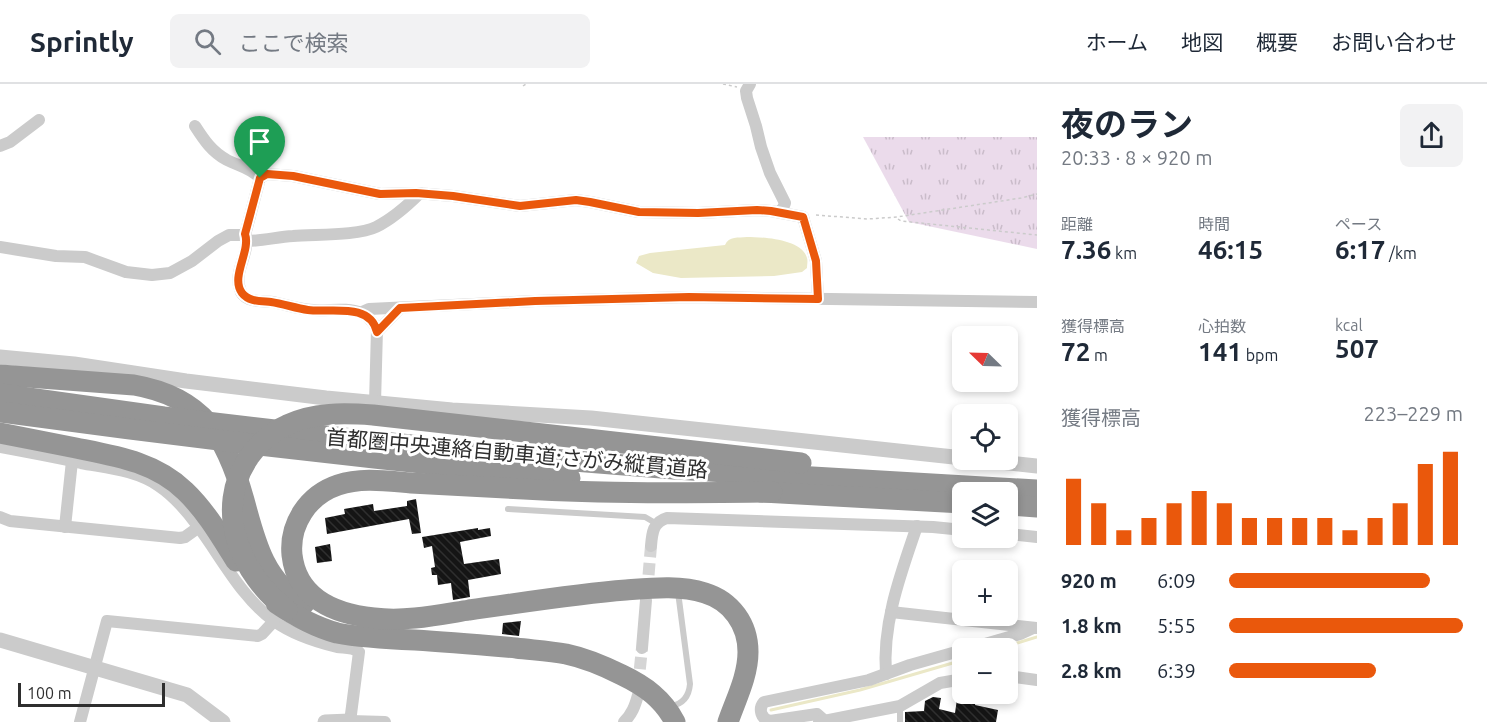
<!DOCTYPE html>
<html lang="ja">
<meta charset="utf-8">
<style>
body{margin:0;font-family:Ubuntu,"Noto Sans JP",sans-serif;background:#f2f2f3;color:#1f2937;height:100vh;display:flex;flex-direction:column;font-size:22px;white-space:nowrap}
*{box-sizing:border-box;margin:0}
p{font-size:20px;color:#747a83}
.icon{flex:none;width:33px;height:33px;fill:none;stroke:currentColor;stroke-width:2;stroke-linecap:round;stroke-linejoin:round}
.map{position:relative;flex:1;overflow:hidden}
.sheet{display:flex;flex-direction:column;background:#fff;width:450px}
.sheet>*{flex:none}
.needle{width:39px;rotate:293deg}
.tools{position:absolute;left:952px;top:242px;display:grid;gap:12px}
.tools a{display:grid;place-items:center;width:66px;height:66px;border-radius:9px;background:#fff;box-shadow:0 3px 9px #0003;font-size:30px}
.scale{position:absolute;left:18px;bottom:15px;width:147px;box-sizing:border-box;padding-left:6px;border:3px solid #2e2e2e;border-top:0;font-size:16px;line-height:21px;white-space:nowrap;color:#2e2e2e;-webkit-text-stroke:4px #fff;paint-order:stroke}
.pin{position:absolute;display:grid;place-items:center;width:51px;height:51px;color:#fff;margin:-62px -26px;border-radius:50% 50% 50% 0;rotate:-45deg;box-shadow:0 0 6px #0007}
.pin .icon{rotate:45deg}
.round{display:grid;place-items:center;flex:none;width:63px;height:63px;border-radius:9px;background:#f2f2f3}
.headline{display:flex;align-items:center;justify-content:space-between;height:102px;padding:0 24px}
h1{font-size:33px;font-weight:700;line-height:45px}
.metrics{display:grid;grid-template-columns:repeat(3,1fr);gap:9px;height:102px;padding:6px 24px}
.metrics div{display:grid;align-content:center}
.metrics b{font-size:26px;font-weight:700}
.metrics small{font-size:16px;font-weight:400}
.metrics p{font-size:16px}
.chart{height:168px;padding:12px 24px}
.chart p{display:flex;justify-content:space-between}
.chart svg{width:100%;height:108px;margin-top:6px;stroke:#ea580c;stroke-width:6}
ul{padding:0 24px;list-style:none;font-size:20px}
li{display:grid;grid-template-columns:96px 72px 1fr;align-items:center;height:45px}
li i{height:15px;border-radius:8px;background:#ea580c}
header{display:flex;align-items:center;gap:36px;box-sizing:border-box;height:84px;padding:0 30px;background:#fff;border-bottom:2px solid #e0e1e3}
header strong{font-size:28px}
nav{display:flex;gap:33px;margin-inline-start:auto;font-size:21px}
.search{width:420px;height:54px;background:#f2f2f3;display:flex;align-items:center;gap:15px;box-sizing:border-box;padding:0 21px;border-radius:9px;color:#747a83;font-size:22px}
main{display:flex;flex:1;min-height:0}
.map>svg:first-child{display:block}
</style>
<header>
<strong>Sprintly</strong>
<div class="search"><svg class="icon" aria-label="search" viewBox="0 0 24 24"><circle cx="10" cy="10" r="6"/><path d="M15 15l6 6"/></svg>ここで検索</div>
<nav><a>ホーム</a><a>地図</a><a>概要</a><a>お問い合わせ</a></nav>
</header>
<main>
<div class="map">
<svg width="1037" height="638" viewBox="0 0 1037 638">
<defs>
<pattern id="grass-tufts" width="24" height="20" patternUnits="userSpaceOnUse" patternTransform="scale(1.5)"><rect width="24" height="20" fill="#ebdbeb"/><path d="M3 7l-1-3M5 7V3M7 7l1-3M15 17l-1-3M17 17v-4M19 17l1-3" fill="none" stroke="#cabcca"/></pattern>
<pattern id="building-back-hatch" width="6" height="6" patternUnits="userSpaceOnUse" patternTransform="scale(1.5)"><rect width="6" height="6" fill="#151515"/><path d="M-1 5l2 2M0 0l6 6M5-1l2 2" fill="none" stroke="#2f2f2f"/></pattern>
</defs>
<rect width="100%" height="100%" fill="#fff"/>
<!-- grass -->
<path fill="url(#grass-tufts)" d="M863,53h174v112l-128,-27z"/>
<!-- water -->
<path fill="#ebe8c7" d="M747,153c15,0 55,2 60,21 1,3 0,7 0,10l-5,4 -28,4 -93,2 -28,-5 -17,-10 3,-7 11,-3 75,-8c4,-9 13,-7 22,-8z"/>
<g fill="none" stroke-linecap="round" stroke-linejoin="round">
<!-- stream -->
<g stroke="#ebe8c7" stroke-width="3">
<path d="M1001,564l36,-11"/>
<path d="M771,626l89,-20 103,-30"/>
</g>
</g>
<!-- building -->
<g fill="url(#building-back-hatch)">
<path d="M416,415l5,34 -9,1 -3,-15 -82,15 -2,-16 20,-4 -1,-5 29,-5 1,7 33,-5v-5z"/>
<path d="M478,444v2l12,-2 1,8 -31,6 4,22 35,-5 2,15 -33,6 2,17 -17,3 -2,-17 -13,2 -1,-10h-5l-1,-7 4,-1 -3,-21 -8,2 -2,-11z"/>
<path d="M330,460l2,17 -15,2 -2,-16z"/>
<path d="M521,537l-2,15 -17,-2 1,-11z"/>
<path d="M962,609h15l-2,12 23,5 -2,12h-91v-10l19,-1 1,-10 8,-4 8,1 -2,11 16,4 2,-14h4z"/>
</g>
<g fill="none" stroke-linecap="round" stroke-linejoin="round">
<!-- minor-tunnel -->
<g stroke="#d5d5d5" stroke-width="12" stroke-dasharray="12 6" stroke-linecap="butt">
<path d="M647,509l4,-47"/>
<path d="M638,603l4,-39"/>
</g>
<!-- path -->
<g stroke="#cbcbcb" stroke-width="1.5" stroke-dasharray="3 3" stroke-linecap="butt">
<path d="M723,0l14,3"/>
<path d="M523,2l3,-2"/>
<path d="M816,131l52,4 29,-2 124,-19 16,-4"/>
<path d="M898,135l3,2 136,14"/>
</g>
<!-- service -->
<g stroke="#cbcbcb" stroke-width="6">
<path d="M508,425l137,8 12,7"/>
<path d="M671,622c12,-2 18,-10 19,-22l-12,-92"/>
<path d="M900,623v15"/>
</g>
<!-- minor -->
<g stroke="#cbcbcb" stroke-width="12">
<path d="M750,0l-4,7 1,7 9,28 5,21 9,26 15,30 -2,5 -4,4"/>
<path d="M195,42c9,14 17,26 32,34 12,6 24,8 33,18"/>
<path d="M0,62l10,-4 29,-22"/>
<path d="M260,94l3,-17v-18"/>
<path d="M245,151c6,17 -12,36 -5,54 1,5 5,8 9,10 7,3 16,2 24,3 14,3 27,8 41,8 15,1 33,-3 47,3 7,3 12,9 16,16l-2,74"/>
<path d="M247,157c16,0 30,-4 46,-5 21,-2 65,0 83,-9 16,-8 31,-21 44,-34"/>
<path d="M0,163l56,9 29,1 41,15 26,3 18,-2 22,-12 26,-20 11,-6h16l15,-57 7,-4 26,2 87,18 36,-1 37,3 67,10 56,-6 14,2 49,10 59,1 59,-3 14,1 32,6 13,44 2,38"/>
<path d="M360,229l9,-4 166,-8 154,-4 348,5"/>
<path d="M377,248l23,-24"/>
<path d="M0,363c27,5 54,10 81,16 26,5 55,7 78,23 15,10 27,24 38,39 25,33 43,71 77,96 18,13 42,21 63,26 8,1 16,0 22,5l-9,70"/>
<path d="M0,433l10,4 170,17 5,-1 14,-10"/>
<path d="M65,443l7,-66"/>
<path d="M1008,450l29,3"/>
<path d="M651,462c1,-13 2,-24 16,-28l266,9 30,3"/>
<path d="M891,528l146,16"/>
<path d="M642,564l4,-48"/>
<path d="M971,564l49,-14 13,-6"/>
<path d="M886,590c-4,-51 15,-101 31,-148"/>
<path d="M1008,592l29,4"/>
<path d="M350,637l35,1"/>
<path d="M825,637l-8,-7 -47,7c-9,-2 -12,-12 -6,-19l105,-22 41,-15 53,-15"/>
<path d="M80,638l27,-101 151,15 4,-2 12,-13"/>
<path d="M624,638c8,-8 11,-16 14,-27"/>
<path d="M819,638l81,-16 40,-23 23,-4"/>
</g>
<!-- tertiary -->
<g stroke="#cbcbcb" stroke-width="15">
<path d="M0,273l74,7 112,17 140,17 126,12 139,8 372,40"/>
<path d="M973,375l64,7"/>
<path d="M0,556l187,55 36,27"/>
<path d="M325,638l25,-1"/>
</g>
<!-- motorway -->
<g stroke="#959595" stroke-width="21">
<path d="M0,291l134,10c69,12 92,51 110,115 11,41 20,81 60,104"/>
<path d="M0,310l164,23 197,23 213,21 100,8 363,21"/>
<path d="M0,328c190,26 380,48 570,66"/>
<path d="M0,349c25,5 51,10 76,15 40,8 79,14 109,43 21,20 36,46 51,70"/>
<path d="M760,408l203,11"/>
<path d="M1008,421l29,2"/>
<path d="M276,519c19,13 39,24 61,30 26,5 52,6 78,7 34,2 67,5 101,8 16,2 33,3 50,6 19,4 38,12 56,21 23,11 41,24 53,47"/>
<path d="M287,526c-47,-36 -74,-100 -38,-153 10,-14 22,-25 38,-32 27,-13 57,-12 86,-10l428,48"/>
<path d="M728,638c8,-23 20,-46 20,-70 0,-28 -17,-51 -43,-59 -25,-8 -53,-5 -79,-3 -52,4 -105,13 -157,20 -31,5 -64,12 -95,8 -39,-4 -77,-19 -82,-63 -3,-31 16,-60 46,-70 23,-8 49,-4 73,-2 37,2 75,4 113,6 82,5 165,4 248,3"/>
</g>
</g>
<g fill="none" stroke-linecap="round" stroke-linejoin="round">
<!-- route casing -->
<g stroke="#fff" stroke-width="12">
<path id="route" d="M267,90l26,2 87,18 36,-1 37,3 67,10 56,-6 14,2 49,10 59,1 59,-3 14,1 32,6 13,44 2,38 -129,-2 -154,4 -135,7 -23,24c-7,-30 -47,-19 -69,-22 -13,-2 -24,-6 -37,-8 -10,-1 -22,0 -29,-9 -12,-16 9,-42 3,-59l15,-56z"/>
</g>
<!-- route -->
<use href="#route" stroke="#ea580c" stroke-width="8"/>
</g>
<g text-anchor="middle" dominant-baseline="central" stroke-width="6" stroke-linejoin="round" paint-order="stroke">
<!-- street labels -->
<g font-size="21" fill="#2e2e2e" stroke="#fff">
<text transform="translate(517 369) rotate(5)">首都圏中央連絡自動車道;さがみ縦貫道路</text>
</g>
</g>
</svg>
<div class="tools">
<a><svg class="needle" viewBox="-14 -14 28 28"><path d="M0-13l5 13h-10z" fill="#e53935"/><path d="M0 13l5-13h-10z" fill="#747a83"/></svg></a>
<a><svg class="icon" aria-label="locate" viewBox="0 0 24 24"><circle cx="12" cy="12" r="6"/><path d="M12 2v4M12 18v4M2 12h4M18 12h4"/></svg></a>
<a><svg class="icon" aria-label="layers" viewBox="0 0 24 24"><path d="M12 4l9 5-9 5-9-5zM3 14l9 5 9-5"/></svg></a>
<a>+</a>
<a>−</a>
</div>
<div class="scale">100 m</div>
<div class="pin" style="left:260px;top:94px;background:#1e9e55"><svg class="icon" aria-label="arrive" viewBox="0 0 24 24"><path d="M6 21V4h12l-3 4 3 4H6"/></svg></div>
</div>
<section class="sheet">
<div class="headline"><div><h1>夜のラン</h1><p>20:33 · 8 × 920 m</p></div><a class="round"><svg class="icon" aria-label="share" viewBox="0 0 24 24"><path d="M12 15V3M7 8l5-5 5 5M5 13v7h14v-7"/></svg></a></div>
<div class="metrics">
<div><p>距離</p><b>7.36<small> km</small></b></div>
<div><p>時間</p><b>46:15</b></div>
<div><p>ペース</p><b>6:17<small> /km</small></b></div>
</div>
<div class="metrics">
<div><p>獲得標高</p><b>72<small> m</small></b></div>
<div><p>心拍数</p><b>141<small> bpm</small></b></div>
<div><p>kcal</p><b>507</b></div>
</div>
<div class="chart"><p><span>獲得標高</span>223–229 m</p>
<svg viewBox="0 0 160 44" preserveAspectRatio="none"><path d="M5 44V17M15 44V27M25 44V38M35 44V33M45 44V27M55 44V22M65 44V27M75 44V33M85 44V33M95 44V33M105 44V33M115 44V38M125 44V33M135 44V27M145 44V11M155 44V6"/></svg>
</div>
<ul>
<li><b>920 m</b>6:09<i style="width:86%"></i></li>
<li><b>1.8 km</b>5:55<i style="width:100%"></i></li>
<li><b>2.8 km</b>6:39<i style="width:63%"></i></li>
</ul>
</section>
</main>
